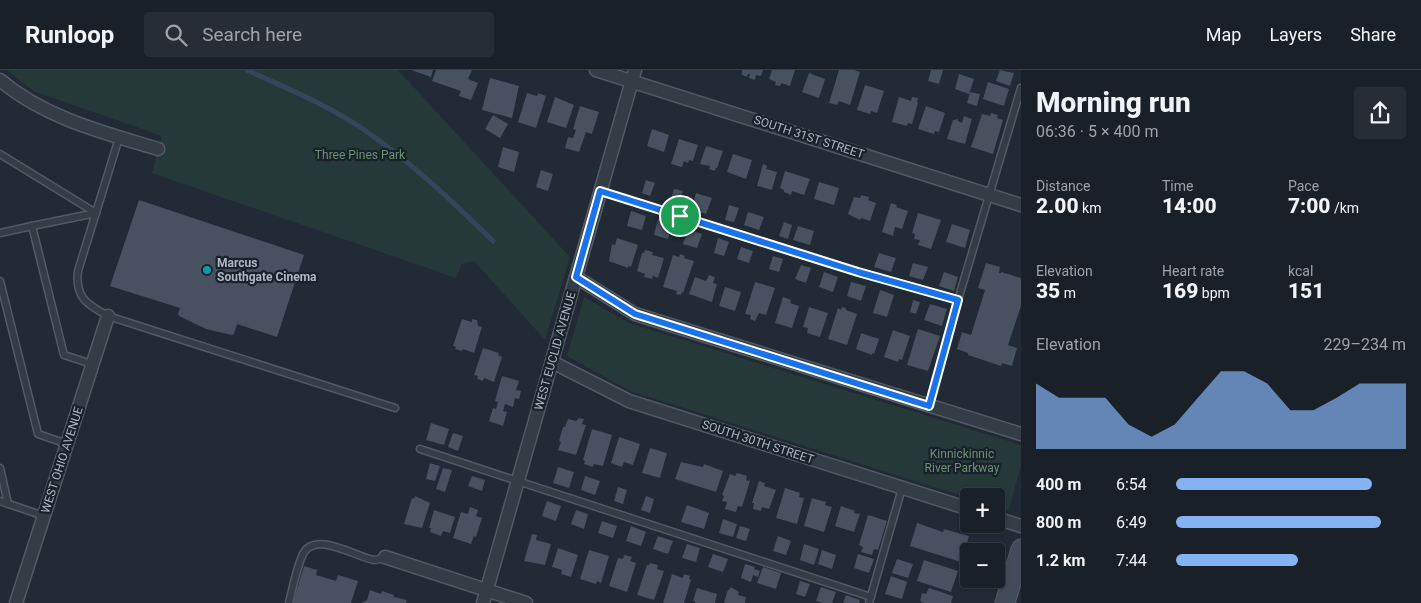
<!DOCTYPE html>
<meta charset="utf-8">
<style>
body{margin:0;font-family:Roboto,sans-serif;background:#262d34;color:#f1f3f6;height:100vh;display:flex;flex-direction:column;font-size:19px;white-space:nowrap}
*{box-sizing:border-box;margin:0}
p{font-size:16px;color:#9fa3a8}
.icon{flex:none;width:28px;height:28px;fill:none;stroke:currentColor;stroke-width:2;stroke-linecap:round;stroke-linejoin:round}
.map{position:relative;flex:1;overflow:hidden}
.sheet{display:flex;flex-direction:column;background:#192028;width:400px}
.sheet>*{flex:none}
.fabs{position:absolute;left:960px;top:418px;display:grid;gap:10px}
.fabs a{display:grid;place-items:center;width:45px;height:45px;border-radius:5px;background:#192028;box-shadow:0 1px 4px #0004,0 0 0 1px #373e45;font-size:25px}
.pin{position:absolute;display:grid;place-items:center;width:42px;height:42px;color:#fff;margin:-21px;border:2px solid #fff;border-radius:50%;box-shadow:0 1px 5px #0007}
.round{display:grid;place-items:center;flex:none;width:52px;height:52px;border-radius:5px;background:#262d34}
.overview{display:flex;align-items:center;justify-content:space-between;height:85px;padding:0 15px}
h1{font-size:28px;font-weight:800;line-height:38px}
.figures{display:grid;grid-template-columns:repeat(3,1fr);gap:8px;height:85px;padding:5px 15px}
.figures div{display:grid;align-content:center}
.figures b{font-size:21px;font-weight:800}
.figures small{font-size:14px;font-weight:400}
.figures p{font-size:14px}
.chart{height:140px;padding:10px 15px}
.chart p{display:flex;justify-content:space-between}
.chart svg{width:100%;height:90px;margin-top:5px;fill:#84b2f2;opacity:.7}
ul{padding:0 15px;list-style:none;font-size:16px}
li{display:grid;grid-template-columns:80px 60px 1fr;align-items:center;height:38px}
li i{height:12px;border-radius:6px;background:#84b2f2}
header{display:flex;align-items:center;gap:30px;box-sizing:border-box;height:70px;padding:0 25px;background:#192028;border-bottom:1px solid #373e45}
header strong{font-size:24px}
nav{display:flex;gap:28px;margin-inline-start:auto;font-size:18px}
.search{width:350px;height:45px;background:#262d34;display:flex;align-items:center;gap:12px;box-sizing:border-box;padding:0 18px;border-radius:5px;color:#9fa3a8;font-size:19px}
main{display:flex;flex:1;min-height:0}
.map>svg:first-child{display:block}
</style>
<header>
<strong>Runloop</strong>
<div class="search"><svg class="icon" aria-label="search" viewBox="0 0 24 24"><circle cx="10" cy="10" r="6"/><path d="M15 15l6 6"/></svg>Search here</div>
<nav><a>Map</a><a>Layers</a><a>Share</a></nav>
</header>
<main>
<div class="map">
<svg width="1021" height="533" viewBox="0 0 1021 533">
<rect width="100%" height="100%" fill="#212a35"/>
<!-- green -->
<g fill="#253939">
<path d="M7,0h391l172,187 -25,83 -71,-79 -12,3 -6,14 -304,-105 10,-37 -129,-45z"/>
<path d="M584,227l45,26 392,122v20l-12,45 -13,-4v-10h-27v2l-339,-107 -63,-35z"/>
</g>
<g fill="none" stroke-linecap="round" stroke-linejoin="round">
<!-- stream -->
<path stroke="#35465c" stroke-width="5" d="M247,0c39,18 81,35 116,59 48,33 89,72 130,112"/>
</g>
<!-- building -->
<g fill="#47515f">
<path d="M411,0h22l-2,7z"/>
<path d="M436,0h36l-4,9 10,4 -7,17 -12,-4 2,-5 -29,-10z"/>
<path d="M742,0h21l-2,6 -5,-1 -1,5 -6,-2 1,-4h-2l-1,3 -5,-2z"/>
<path d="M772,0h23l-5,16 -9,-3 -1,3 -5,-1 1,-3 -7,-3z"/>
<path d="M839,0h15l6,2 -10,33 -11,-4 -2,4 -8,-2z"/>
<path d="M931,0h12l-4,14 -11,-3z"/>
<path d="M1000,0l14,3 -4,13 -14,-5z"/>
<path d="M809,3l16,6 -6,19 -17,-6z"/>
<path d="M959,4l15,5 -5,15 -14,-5z"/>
<path d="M490,8l29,8 -7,32 -30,-8z"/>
<path d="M988,12l21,7 -5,17 -21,-7z"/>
<path d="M865,15l19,6 -7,22 -6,-2 -1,3 -13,-4z"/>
<path d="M970,22l10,2 -3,12 -10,-3z"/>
<path d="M527,23l10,3 1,-3 8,3 -10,32 -18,-6z"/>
<path d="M555,27l19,8 -8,23 -19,-6z"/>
<path d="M899,27l12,4 1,-4 6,1 -1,4 1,1 -6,21 -4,-1 -1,3 -15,-4z"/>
<path d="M580,36l19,6 -7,22 -6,-2 -7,20 -14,-4 3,-11 5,1 3,-8 -3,-1z"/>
<path d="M926,36l19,7 -6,19 -4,-1 -1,3 -16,-5z"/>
<path d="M991,43l7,2 -1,3 6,2 -10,34 -22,-7 11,-33 8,2z"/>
<path d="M493,45l15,9 -8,14 -15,-9z"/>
<path d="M964,46l8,3 -7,25 -18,-5 6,-19 5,-1v2l4,2z"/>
<path d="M652,59l17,6 -5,17 -17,-6z"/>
<path d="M679,69l19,6 -5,16 -4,-1 -1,3 -4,-2 -2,6 -11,-3z"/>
<path d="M706,76l17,5 -6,17h-1l-1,3 -6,-2 1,-3 -10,-2z"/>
<path d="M503,77l16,5 -5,20 -16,-5z"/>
<path d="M733,84l19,6 -6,19 -19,-7z"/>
<path d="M763,94l4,2 -1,3 11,3 -5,18 -15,-4z"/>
<path d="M541,100l12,4 -5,17 -12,-4z"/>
<path d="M785,101l25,8 -6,16 -12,-4 -1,4 -7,-3v-2l-4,-2z"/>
<path d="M646,110l9,3 -5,13 -8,-3z"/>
<path d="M819,112l20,6 -5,17 -20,-6z"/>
<path d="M674,119l9,2 -5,13 -8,-2z"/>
<path d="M696,123l16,5 -6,16 -15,-5z"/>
<path d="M861,125l8,2 -1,3 8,3 -6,18 -9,-3 -1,2 -12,-6 6,-17 6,1z"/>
<path d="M139,130l165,55 -27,82 -40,-13 -3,10 -2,1 -26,-6 -27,-13 -1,-2 2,-6 -70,-22z"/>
<path d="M891,133l6,2 -1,2 12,4 -6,18 -7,-2 -2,9 -11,-4z"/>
<path d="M729,135l10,3 -5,14 -9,-2z"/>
<path d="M631,141l15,5 -4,14 -15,-4z"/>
<path d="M748,142l16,5 -5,13 -15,-5z"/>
<path d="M918,143l23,7 -10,29 -13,-4 2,-5 -6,-1 1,-5 -3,-1z"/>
<path d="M658,149l15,4 -5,16 -14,-4z"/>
<path d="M784,152l8,3 -4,14 -9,-3z"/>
<path d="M952,154l18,6 -5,18 -19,-6z"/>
<path d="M798,156l16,5 -4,14 -17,-5z"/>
<path d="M688,159l14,5 -5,14 -14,-4z"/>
<path d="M617,168l21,7 -7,22 -3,-1v2l-19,-7 3,-17 3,1z"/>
<path d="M718,168l11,4 -5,14 -10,-3z"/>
<path d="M741,177l12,4 -4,12 -12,-4z"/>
<path d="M645,180l8,2 -1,3 12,3 -6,20 -5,-2 -1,3 -8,-2 1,-3 -8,-3 5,-18h2z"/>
<path d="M879,183l17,5 -5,14 -17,-5z"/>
<path d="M680,184l5,2 -1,2 10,3 -11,32 -1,-1 -1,3 -5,-1 1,-3 -14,-4 10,-32 6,2z"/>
<path d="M773,186l10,3 -4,13 -10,-3z"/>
<path d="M913,193l15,4 -5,13 -14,-4z"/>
<path d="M986,193l14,4 -1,6h2v-1l20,6v28l-13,39 9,3 -5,18 -10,-3 -1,3 -33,-11v-2l-11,-4 5,-17 9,3 14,-45 -7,-2z"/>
<path d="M801,195l10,3 -5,15 -11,-4z"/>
<path d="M824,202l14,5 -5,15 -14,-5z"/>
<path d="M944,202l14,5 -4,14 -15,-5z"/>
<path d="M709,205l6,2 -2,6 4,1 -5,18 -23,-8 6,-17 11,4z"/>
<path d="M755,212l20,6 -9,27 -7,-2 -4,8 -5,-2 1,-4 -6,-1z"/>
<path d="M851,212l15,4 -5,15 -14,-5z"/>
<path d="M725,217l16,5 -6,19 -16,-5z"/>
<path d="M880,220l14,5 -7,22 -14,-4z"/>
<path d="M783,227l8,3 -1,3 9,3 -7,22 -17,-5z"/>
<path d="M913,230l7,2 -4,12 -6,-2z"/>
<path d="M930,234l17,5 -5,17 -18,-6z"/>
<path d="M809,237l19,6 -8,24 -13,-4 1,-5 -5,-1z"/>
<path d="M842,237l4,1v2l11,4 -10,31 -19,-6 10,-31 3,2z"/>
<path d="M462,249l10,3v-3l5,1 1,6 4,1 -8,26 -11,-4 -1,2 -7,-2 1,-2 -3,-1z"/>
<path d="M918,259l22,7 -12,35 -21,-6z"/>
<path d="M893,260l17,6 -8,24 -3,-1 -1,3 -14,-5z"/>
<path d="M861,263l18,6 -5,15 -2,-1v2l-16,-6z"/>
<path d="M483,278l16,5 -1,2 4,2 -8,25 -10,-4 -1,3 -6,-2 1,-3 -4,-1z"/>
<path d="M502,306l17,5 -3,9 5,1 -2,8 -4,-1 -2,9 -8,-3 -2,7 4,1 -4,14 -14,-5 4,-13 3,1 2,-7 -3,-1z"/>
<path d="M579,348l5,1 -2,5 4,1 -10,30 -18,-5 3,-8 -2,-1 4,-14h2l3,-8 8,2z"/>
<path d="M431,353l18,6 -5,16 -18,-5z"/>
<path d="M592,359l20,6 -9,31 -9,-2 -1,3 -9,-3 1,-3 -2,-1z"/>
<path d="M453,363l10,3 -5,15 -10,-4z"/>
<path d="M619,367l21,7 -7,21 -9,-3 -2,5 -11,-4z"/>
<path d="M650,378l17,5 -7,25 -18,-5z"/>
<path d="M681,392l22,5 1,-3 19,7 -7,21 -41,-13z"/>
<path d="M430,393l10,3 -5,15 -9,-2z"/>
<path d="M558,397l16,5 -5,16 -16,-5z"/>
<path d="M443,398l9,2 -7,22 -9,-3z"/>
<path d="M737,403l10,3 -1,4 4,1 -8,26 -4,-1 -2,6 -11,-3 2,-7 -5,-1 2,-5 -2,-1 8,-21 5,2z"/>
<path d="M472,406l13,4 -3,11 -14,-5z"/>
<path d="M585,406l15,5 -5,14 -14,-5z"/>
<path d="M759,411l6,2 -1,3 12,4 -7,19 -7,-2 -1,4 -8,-2 1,-6h-2z"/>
<path d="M618,417l9,3 -4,14 -9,-3z"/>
<path d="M785,418l15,5 -1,4 5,1 -7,26 -21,-6z"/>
<path d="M415,426l15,7 -8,25 -18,-4 8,-26 2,1z"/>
<path d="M646,426l8,3 -4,14 -9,-3z"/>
<path d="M812,428l14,4 -1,3 7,2 -8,25 -20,-6z"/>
<path d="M547,431l14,5 -5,15 -14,-5z"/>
<path d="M687,435l22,8 -5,16 -23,-7z"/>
<path d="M841,436l14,5 -1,2 6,1 -6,18 -19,-6z"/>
<path d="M470,437l8,3 -2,6 6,2 -6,19 -2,-1 -3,8 -18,-6 8,-26 7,2z"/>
<path d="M434,440l21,7 -5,16 -7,-2 -2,5 -11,-4 1,-4h-2z"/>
<path d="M576,440l12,4 -4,15 -13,-5z"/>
<path d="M868,445l19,6 -9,29 -4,-1 -2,6 -11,-3 2,-5 -4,-2z"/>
<path d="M723,449l14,5 -4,13 -14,-4z"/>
<path d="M602,451l15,5 -4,12 -15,-5z"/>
<path d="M917,453l26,9 1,-3 25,7 -8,26 -51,-16z"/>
<path d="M631,456l15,6 -5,14 -15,-5z"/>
<path d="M740,456l10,3 -4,12 -10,-3z"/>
<path d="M532,464l5,1 -1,5 15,4 -6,21 -21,-4z"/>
<path d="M658,466l15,5 -5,13 -15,-5z"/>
<path d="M778,466l13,5 -5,14 -13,-4z"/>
<path d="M687,474l13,4 -4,14 -14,-4z"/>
<path d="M804,474l15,5 -5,16 -14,-5z"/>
<path d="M558,478l20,7 -7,22 -10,-3 1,-4 -10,-3z"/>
<path d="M589,480l20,6 -8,27 -4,-2 -1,3 -16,-5z"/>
<path d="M822,480l14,5 -4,14 -14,-5z"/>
<path d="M713,484l15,5 -5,13 -15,-5z"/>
<path d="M858,484l16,5 -5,14 -15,-5z"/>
<path d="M624,485l8,2 -2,4 6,2 -9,29 -18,-6 9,-28 5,1z"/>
<path d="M897,489l16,5 -5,14 -16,-5z"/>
<path d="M924,490l34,11 -7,21 -34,-11z"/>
<path d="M650,493l8,2 -1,4 7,2 -10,29 -17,-5 10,-30h2z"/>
<path d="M745,494l10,3 -1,2 6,2 -2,6 -5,-2 -2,7 -10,-4z"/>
<path d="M304,496l13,4 -1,5 20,6 2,-6 20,6 -7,22h-58z"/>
<path d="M763,497l18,6 -5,16 -19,-6z"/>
<path d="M672,504l11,4 1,-4 6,2 -1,3 2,1 -7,23h-21z"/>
<path d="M891,506l16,6 -5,17 -17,-5z"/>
<path d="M800,511l10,3 -5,13 -9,-3z"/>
<path d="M731,517l8,5 -1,3 8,2 -1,6h-21l3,-11z"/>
<path d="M821,517l15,5 -4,11h-9l-7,-2z"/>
<path d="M697,518l20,6 -2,9h-20v-2h-2z"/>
<path d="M929,518l24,8 -2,7h-30l1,-2h-2l2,-8 4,1z"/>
<path d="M370,520l11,4 1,-3 12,4v2l13,3 -1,3h-44l5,-3z"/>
<path d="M846,525l14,5 -1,3h-16z"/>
</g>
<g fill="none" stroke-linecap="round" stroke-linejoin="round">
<!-- service casing -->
<g stroke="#515a64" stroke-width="9">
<g id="service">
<path d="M119,68l-41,133c-3,26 8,33 30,45l287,92"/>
<path d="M0,84l96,59"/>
<path d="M600,121l258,81 100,28"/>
<path d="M32,156l64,-13"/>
<path d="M0,163l32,-7 32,129 28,9"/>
<path d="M0,211l38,153 29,10"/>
<path d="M929,336l29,-106 63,-212"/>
<path d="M420,379l451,148"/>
<path d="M0,398l8,36"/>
<path d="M0,431l44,15"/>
<path d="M289,533c4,-16 7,-34 14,-49 12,-24 53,3 71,6 4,0 8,-2 11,-3"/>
<path d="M869,533l33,-115"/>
</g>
</g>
<!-- minor casing -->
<g stroke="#515a64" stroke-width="15">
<g id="minor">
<path d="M596,0l425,135"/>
<path d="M0,10c45,38 102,52 158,69"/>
<path d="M576,207l59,37 386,120"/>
<path d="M552,292l77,39 340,108"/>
<path d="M996,448l25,8"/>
<path d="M385,487l141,46"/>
<path d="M16,533l92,-287"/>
<path d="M483,533l152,-533"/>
</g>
</g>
<!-- secondary casing -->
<g stroke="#515a64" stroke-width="21">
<path id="secondary" d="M1005,533l16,-54"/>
</g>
<!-- service -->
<use href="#service" stroke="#343c46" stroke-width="6"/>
<!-- minor -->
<use href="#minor" stroke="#343c46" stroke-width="12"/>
<!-- secondary -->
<use href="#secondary" stroke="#424b59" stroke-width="19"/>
</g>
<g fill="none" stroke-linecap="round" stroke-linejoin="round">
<!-- route casing -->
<g stroke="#fff" stroke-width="10">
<path id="route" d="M600,121l258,81 100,28 -29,106 -294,-92 -59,-37z"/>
</g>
<!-- route -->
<use href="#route" stroke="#1a73e8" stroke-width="6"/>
</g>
<!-- markers -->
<circle fill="#0f9aa8" stroke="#19212b" stroke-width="2" cx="207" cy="200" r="5"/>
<g text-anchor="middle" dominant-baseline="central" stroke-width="4.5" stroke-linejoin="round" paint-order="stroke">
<!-- street labels -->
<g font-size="12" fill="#aeb7c3" stroke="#19212b">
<text transform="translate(809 67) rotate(18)">SOUTH 31ST STREET</text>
<text transform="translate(555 281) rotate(-74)">WEST EUCLID AVENUE</text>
<text transform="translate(758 372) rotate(18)">SOUTH 30TH STREET</text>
<text transform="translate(62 390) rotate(-72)">WEST OHIO AVENUE</text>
</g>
<!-- park labels -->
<g font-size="12" fill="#67926f" stroke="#19212b">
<text x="360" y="85">Three Pines Park</text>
<text x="962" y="384">Kinnickinnic<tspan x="962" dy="14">River Parkway</tspan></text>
</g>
<!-- poi labels -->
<g font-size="12" font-weight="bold" fill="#aeb7c3" stroke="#19212b" text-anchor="start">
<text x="217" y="193">Marcus<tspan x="217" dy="14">Southgate Cinema</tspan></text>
</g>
</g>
</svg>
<div class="fabs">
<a>+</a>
<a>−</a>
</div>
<div class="pin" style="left:680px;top:146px;background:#1e9e55"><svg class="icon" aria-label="arrive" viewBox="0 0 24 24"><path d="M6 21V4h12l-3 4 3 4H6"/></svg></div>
</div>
<section class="sheet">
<div class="overview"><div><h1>Morning run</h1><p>06:36 · 5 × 400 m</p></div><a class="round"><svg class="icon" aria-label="share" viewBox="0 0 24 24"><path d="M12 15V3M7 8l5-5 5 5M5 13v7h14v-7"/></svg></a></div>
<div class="figures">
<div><p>Distance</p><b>2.00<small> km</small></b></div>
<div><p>Time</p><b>14:00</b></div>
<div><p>Pace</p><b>7:00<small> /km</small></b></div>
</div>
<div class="figures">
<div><p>Elevation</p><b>35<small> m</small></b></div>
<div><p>Heart rate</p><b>169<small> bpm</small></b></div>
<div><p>kcal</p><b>151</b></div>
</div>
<div class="chart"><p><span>Elevation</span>229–234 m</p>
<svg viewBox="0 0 160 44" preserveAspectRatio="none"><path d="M0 44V12L10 19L20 19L30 19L40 32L50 38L60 32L70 19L80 6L90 6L100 12L110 25L120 25L130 19L140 12L150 12L160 12V44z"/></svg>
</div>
<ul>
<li><b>400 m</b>6:54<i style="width:85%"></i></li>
<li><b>800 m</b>6:49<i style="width:89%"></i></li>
<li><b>1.2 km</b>7:44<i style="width:53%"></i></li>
</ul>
</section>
</main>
